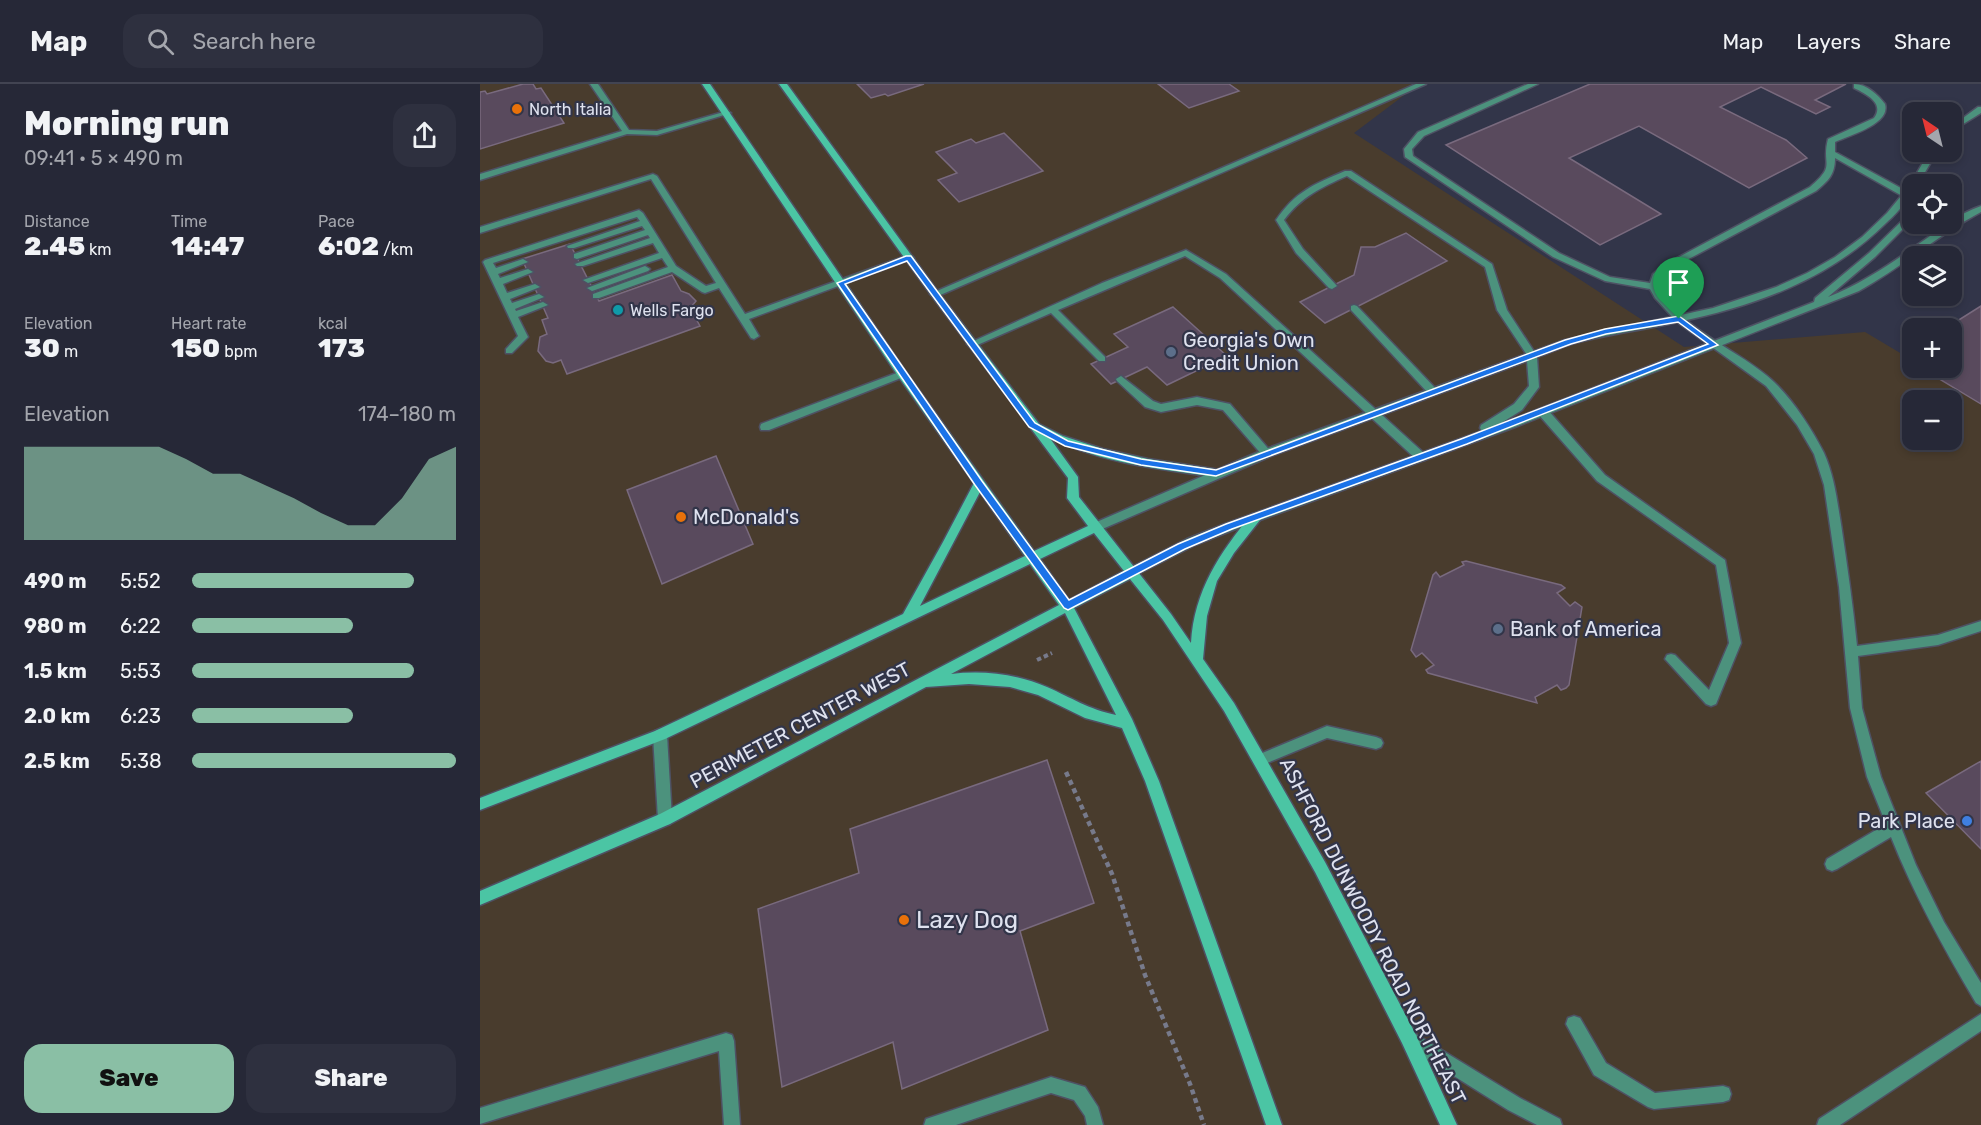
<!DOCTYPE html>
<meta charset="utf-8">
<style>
body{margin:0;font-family:Rubik,sans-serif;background:#2e303f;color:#f1f3f6;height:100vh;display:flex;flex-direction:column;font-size:22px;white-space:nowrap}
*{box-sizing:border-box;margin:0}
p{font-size:20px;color:#a4a6ad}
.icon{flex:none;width:33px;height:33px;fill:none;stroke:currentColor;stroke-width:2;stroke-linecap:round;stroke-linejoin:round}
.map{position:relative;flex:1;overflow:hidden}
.panel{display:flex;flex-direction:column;background:#262837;width:480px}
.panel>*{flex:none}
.needle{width:39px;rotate:325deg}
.buttons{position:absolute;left:1422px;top:18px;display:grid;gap:12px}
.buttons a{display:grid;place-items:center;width:60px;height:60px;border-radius:12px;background:#262837;box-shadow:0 3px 9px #0003,0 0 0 2px #424452;font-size:30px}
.pin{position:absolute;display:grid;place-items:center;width:51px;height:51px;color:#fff;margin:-62px -26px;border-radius:50% 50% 50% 0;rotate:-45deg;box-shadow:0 0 6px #0007}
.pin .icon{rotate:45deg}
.round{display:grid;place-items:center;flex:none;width:63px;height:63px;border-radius:18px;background:#2e303f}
.overview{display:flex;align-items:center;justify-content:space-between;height:102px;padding:0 24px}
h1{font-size:33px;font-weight:800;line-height:45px}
.stats{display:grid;grid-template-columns:repeat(3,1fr);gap:9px;height:102px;padding:6px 24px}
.stats div{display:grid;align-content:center}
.stats b{font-size:26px;font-weight:800}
.stats small{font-size:16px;font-weight:400}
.stats p{font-size:16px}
.chart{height:168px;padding:12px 24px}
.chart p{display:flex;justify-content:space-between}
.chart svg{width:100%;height:108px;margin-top:6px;fill:#8abfa5;opacity:.7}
.button{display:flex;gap:12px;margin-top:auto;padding:12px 24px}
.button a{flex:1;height:69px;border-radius:18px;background:#8abfa5;color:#111;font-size:24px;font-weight:800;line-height:69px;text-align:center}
.button a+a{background:#2e303f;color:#f1f3f6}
ul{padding:0 24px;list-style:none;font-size:20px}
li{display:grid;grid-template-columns:96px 72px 1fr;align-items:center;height:45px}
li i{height:15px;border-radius:8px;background:#8abfa5}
header{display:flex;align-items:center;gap:36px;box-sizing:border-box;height:84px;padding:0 30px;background:#262837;border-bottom:2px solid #424452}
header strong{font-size:28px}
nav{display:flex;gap:33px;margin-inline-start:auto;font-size:21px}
.search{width:420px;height:54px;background:#2e303f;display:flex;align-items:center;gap:15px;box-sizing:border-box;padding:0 21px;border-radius:18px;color:#a4a6ad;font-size:22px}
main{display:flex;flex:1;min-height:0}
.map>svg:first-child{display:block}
</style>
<header>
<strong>Map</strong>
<div class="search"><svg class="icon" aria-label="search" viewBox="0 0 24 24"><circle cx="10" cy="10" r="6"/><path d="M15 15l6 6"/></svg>Search here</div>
<nav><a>Map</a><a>Layers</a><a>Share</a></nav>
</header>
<main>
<section class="panel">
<div class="overview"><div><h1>Morning run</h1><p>09:41 · 5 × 490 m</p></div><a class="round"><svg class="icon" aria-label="share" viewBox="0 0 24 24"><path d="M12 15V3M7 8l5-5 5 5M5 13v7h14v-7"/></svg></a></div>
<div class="stats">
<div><p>Distance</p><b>2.45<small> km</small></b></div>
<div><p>Time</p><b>14:47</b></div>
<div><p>Pace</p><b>6:02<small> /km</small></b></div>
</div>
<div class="stats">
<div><p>Elevation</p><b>30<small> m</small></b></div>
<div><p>Heart rate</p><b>150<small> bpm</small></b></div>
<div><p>kcal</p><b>173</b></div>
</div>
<div class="chart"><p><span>Elevation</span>174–180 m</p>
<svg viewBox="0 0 160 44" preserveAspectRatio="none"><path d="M0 44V6L10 6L20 6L30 6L40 6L50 6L60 11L70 17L80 17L90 22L100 27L110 33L120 38L130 38L140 27L150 11L160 6V44z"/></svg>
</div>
<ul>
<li><b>490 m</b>5:52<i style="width:84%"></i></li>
<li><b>980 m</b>6:22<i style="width:61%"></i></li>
<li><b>1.5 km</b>5:53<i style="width:84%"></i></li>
<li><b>2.0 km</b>6:23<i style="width:61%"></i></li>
<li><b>2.5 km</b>5:38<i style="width:100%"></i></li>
</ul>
<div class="button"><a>Save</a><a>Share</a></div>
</section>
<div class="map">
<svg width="1501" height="1041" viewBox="0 0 1501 1041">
<rect width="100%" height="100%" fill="#323549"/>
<!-- commercial -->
<path fill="#493c2d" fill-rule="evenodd" d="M0,0h939l-65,49 330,214 181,-15 47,28v8h13l56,33v724h-1501zM1432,316h40v40h-40z"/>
<!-- building -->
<g fill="#594a5d" stroke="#796a7e" stroke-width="1.5">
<path d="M43,0h10l3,5 5,-1 23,35 -84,26v-57l5,-1 2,3z"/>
<path d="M377,0h67l-36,12 -3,-2 -14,4z"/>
<path d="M678,0h71l10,7 -50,17z"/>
<path d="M1110,0h256l-31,16 15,7 -14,7 -55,-27 -41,20 66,33 21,18 -58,30 -110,-62 -70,32 92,56 -61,31 -154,-100z"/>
<path d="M524,49l39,38 -84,31 -21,-22 19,-7 -21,-21 35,-13 5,4z"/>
<path d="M926,149l41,28 -122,62 -25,-21 54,-27 7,-28h14z"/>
<path d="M90,160l29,57 73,-26 9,16 8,3 7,7 -6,7 10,18 -133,48 -6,-14 -8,3 -7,-2 -8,-10 2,-14 7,-3 -5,-14 6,-2 -26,-59z"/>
<path d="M1501,222v98l-60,-36h31v-40h-6z"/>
<path d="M693,223l54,49 -60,29 -20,-18 -36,17 -20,-20 37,-17 -14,-13z"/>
<path d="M236,372l37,88 -91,40 -35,-94z"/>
<path d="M986,477l95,24 4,3 -8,5 13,13 5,-4 7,5 -13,78 -3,3 -5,2 -4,-5 -22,12 2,6 -109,-30 -2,-3 8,-5 -12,-12 -6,4 -5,-7 22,-75 3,-3 4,5 24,-12 -2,-3z"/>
<path d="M567,676l47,143 -74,28 28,99 -146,59 -9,-47 -111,45 -24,-178 101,-36 -9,-44z"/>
<path d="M1501,677v88l-55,-56z"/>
</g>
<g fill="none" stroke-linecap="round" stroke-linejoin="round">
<!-- lane casing -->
<g stroke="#4e5164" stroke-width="3">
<g id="lane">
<path d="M110,0h8l31,46 28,1 70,-20 4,2 -74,22 -30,-1 -147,46v-6l142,-43z"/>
<path d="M936,0h10l-488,212h-6l-2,-2z"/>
<path d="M1048,0h10l-114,52 -12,13 1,7 146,97 51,24 40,6 3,-9 9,-8 148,-79c27,-23 11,-21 18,-48l46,-21c11,-15 -8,-24 -20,-30v-4c13,0 24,11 31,20 6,20 -35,31 -50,38v10l75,41v4h-6l-69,-39c0,17 -7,23 -19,33l-148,79 -6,5 -3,12c18,41 83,64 115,95 19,18 38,47 50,71 10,22 13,47 17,71 6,40 12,81 16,122l81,-11 43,-14v10l-43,14 -80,11 4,52 19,69 35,88 28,57 37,61v23l-5,-3c-32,-54 -62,-108 -85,-166l-54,32 -5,2 -5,-2 -2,-5 2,-5 59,-35 -19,-47 -17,-69 -11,-121 -15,-102 -10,-31 -17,-29 -31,-39 -90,-65 -21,-23 -5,-9 -45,-8 -52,-24 -148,-100 -1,-8 14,-17z"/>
<path d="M865,87h6l141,93 15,46 30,46 -2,2h-6l-32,-48 -12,-43 -138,-91c-25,11 -46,21 -63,44l19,29 34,37 -5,3 -3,-1 -33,-35 -20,-33c19,-28 38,-36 69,-49z"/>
<path d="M173,90l4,2 88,138 161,-58h6l2,2 -165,61 10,17 -5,3 -3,-1 -32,-50 -14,5 -3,-1 -30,-20 -73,26h-6v-4l75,-27 -6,-9 -71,24 -3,1 -5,-3 76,-27 -6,-10 -70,23h-6l-2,-2 75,-26 -2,-3 -71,24 -3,-1v-4l71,-24 -3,-4 -68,22h-6l-1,-2 73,-25 -3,-4 -144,46 3,5 27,-9 5,3 -30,12 2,4 28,-9 5,3 -30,12 4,9 28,-9 5,3 -30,12 2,4 27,-9 5,3 -29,12 1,2 27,-9 5,3 -30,12 10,20 -16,16h-6v-4l12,-13 -35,-74 2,-2 154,-50 4,3 33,53 30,20 10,-3 -65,-104 -171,54v-6z"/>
<path d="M706,166l40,24 199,180 1,3 -1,3h-8l-197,-182 -35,-22 -127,54 47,47v4h-6l-48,-48 -76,33h-6l-2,-2 135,-61z"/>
<path d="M165,182l5,3 -2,2 -53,19 -3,1 -5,-3z"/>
<path d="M874,221l3,1 80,84v4h-8l-78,-84v-4z"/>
<path d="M422,287l4,1v4l-137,54h-8l-1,-3 1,-3z"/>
<path d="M641,292l32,25 8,3 36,-7 33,7 42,49 -5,4 -4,-1 -40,-46 -26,-5 -36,7 -16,-5 -28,-26 -1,-2z"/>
<path d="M1063,324l4,1 58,66 120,85 16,83 -25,61 -5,2 -5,-2 -41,-45 2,-4 4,-1 4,1 34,35 20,-47 -13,-78 -119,-84 -58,-66 -1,-3z"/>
<path d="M847,642l49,11 5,2 2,4 -2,4 -5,2 -49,-11 -67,28 -5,-2 -2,-4 2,-4z"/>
<path d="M180,645l5,2 2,4 5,84 -2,5 -5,1 -5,-1 -2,-5 -5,-84 2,-4z"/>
<path d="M1501,930v17l-141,94h-23l2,-6z"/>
<path d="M1094,932l6,2 26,45 49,30 68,-7 6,2 2,6 -2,6 -6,2 -69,7 -6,-2 -54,-32 -28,-51 2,-6z"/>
<path d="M929,946l111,68 40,21 2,6h-25l-29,-15 -105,-66 -2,-6 2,-6z"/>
<path d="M246,949l6,2 2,6 6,84h-16l-5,-74 -239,73v-16z"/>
<path d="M571,993l34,10 13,20 5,18h-16l-2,-9 -11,-16 -23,-7 -95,32h-32l2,-6 6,-2z"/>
</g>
</g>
<!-- street casing -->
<g stroke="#4e5164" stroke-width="3">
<g id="street">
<path d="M1498,23h3v6l-29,18v-5z"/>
<path d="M1449,68h8l-19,32h-6c0,15 -17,31 -27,40 -57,56 -130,82 -207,98 -35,8 -72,12 -107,22 -11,4 -23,9 -34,13l2,30 -17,23 -24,15 316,-123 1,-4 54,-45 40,-39h3v6l-37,37 -47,40c33,-13 61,-32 89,-52 21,-14 40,-31 64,-39v6c-43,23 -79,55 -122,79l-344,136 -282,103 -38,15 -63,32 -4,-2 -2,-3 2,-3 59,-30 38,-15 257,-93 -2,-3 1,-3 33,-21 15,-18 -2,-25 -256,95 -171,74h-8l-2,-3 2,-3 171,-74 302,-110 148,-32 63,-21 31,-14 28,-16 27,-20 25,-24 23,-28z"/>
</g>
</g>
<!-- secondary casing -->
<g stroke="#4e5164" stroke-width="3">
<path id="secondary" d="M222,0h8l196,288 128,179 54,-25 -21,-28 1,-20 -136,-182 -153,-212h8l151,208 101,132 24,12 40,13 45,10 72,11 1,3 -5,4c-56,-8 -116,-14 -167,-40l29,40 1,20 92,117 20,29c3,-52 29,-91 61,-129h8l2,3 -2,3 -26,33 -17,28 -10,35 -4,43 31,44 91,159 89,169 43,94h-17l-38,-82 -87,-171 -91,-161 -61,-91 -33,-41 -56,29 58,111 27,62 123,344h-16l-121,-344 -23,-53 -37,-10 -47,-23 -28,-8 -41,-3 -43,3 -256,137 -190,81v-14l180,-77 399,-209 -29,-41 -365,175 -185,71v-12l175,-67 248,-117 40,-72 31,-59 -76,-107zM500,408l45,64 -105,50zM614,449l30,38 -55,29 -29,-41zM585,529l51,102c-28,-6 -44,-17 -69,-28 -30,-13 -64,-17 -96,-13z"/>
</g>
<!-- path-far1 -->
<path stroke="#777a8b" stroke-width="4" stroke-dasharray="4.5 3" stroke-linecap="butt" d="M557,576l15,-7"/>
<!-- path -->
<path stroke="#777a8b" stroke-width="4.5" stroke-dasharray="5 4" stroke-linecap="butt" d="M586,688l46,102 33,101 45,109 14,41"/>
<!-- lane -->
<use href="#lane" fill="#4c927d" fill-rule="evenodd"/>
<!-- street -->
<use href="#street" fill="#4c927d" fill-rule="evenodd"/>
<!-- secondary -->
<use href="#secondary" fill="#4bc5a4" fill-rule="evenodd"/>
</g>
<!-- route -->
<path fill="#1a73e8" stroke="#fff" stroke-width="1.5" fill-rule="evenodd" d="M426,172h5l124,167 33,18 73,18 75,11 349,-130 40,-11 74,-13 39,29 -251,99 -235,85 -47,20 -117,61 -4,-2 -89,-123 -138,-202zM427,177l122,166 36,19 76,19 75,11 355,-132 35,-10 72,-12 30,22 -247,95 -235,85 -48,20 -109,56 -87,-119 -137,-197z"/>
<!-- markers -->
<g fill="#e8710a" stroke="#323549" stroke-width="2">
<circle cx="37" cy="25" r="6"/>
<circle cx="201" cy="433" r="6"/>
<circle cx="424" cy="836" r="6"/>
</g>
<circle fill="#0f9aa8" stroke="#323549" stroke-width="2" cx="138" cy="226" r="6"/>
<g fill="#5c6f8a" stroke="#323549" stroke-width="2">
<circle cx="691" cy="268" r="6"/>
<circle cx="1018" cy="545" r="6"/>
</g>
<circle fill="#3f7fe0" stroke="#323549" stroke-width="2" cx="1487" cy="737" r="6"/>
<g text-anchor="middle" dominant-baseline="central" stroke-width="4.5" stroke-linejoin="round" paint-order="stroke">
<!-- far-poi labels -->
<g font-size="16" fill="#dfe2ef" stroke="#323549" text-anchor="start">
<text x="49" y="25">North Italia</text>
<text x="150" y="226">Wells Fargo</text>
</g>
<!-- poi labels -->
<g font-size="20" fill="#dfe2ef" stroke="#323549" text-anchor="start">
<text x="703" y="256">Georgia's Own<tspan x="703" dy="23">Credit Union</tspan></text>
<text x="213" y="433">McDonald's</text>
<text x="1030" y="545">Bank of America</text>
<text x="1475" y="737" text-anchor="end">Park Place</text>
</g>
<!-- street labels -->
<g font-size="20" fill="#dfe2ef" stroke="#323549">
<text transform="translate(320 641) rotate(-28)">PERIMETER CENTER WEST</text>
<text transform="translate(893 847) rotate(63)">ASHFORD DUNWOODY ROAD NORTHEAST</text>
</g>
<!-- near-poi labels -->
<g font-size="24" fill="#dfe2ef" stroke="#323549" text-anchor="start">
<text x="436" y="836">Lazy Dog</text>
</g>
</g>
</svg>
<div class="buttons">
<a><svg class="needle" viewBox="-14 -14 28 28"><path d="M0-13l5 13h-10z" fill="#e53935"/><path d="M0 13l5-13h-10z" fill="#a4a6ad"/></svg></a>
<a><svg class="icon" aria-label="locate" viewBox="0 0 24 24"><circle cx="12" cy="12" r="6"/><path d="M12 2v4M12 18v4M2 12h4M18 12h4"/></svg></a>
<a><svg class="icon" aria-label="layers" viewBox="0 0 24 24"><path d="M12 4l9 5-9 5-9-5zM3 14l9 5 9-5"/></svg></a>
<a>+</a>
<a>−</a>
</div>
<div class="pin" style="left:1199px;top:235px;background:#1e9e55"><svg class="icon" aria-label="arrive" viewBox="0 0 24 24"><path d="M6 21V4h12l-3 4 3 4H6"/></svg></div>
</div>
</main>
